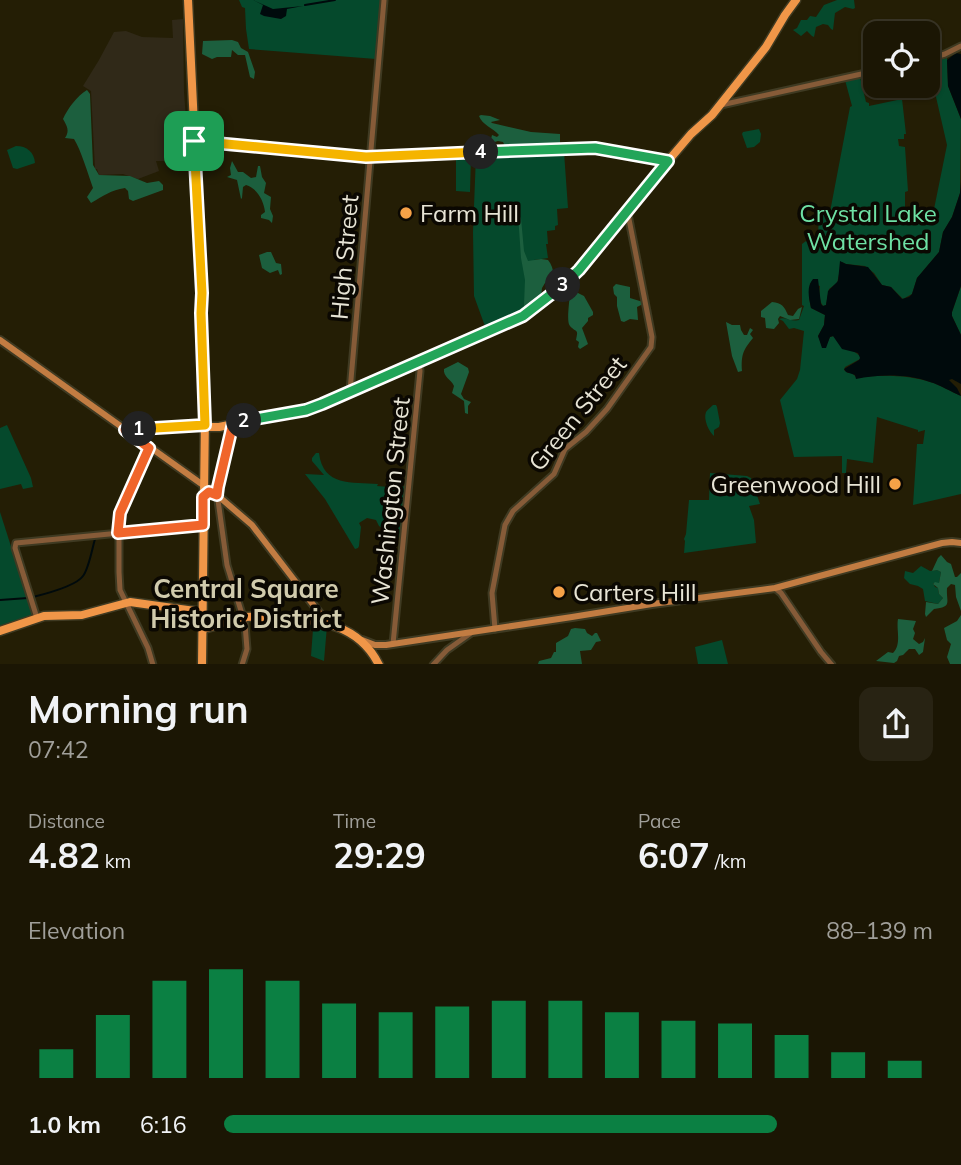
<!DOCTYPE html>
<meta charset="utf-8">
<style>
body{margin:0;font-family:Mulish,sans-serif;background:#282313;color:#f1f3f6;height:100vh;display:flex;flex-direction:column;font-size:26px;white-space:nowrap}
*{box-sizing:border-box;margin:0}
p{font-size:23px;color:#a09f9a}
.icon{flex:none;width:38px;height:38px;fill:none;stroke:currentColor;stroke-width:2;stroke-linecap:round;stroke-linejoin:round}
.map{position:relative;height:664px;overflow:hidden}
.side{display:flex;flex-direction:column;background:#1b1604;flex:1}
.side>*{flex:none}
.tools{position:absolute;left:863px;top:21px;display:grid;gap:14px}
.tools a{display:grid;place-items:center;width:77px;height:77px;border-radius:14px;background:#1b1604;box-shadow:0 2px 5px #0004,0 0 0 2px #393526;font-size:35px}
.pin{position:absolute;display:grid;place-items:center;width:60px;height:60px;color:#fff;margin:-30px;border-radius:14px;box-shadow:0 4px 10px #0006}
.km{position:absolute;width:35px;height:35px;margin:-18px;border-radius:50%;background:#222;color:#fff;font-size:19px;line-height:35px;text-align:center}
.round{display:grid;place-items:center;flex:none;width:74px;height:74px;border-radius:14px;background:#282313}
.summary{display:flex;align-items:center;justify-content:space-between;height:119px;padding:0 28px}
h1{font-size:38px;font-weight:700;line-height:52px}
.figures{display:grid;grid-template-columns:repeat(3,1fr);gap:10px;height:119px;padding:7px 28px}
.figures div{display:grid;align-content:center}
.figures b{font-size:35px;font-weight:700}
.figures small{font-size:19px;font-weight:400}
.figures p{font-size:19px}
.chart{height:196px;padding:14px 28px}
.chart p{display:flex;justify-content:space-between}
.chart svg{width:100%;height:126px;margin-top:7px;stroke:#0b8043;stroke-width:6}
ul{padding:0 28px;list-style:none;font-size:23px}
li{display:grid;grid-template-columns:112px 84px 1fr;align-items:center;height:52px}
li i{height:18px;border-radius:9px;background:#0b8043}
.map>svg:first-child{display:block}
</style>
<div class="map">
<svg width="961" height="665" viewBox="0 0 961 665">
<rect width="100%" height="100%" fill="#241e05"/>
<!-- commercial -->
<path fill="#302918" d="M183,19l1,73 5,69h-33l3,10 -21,8 -15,-5 -24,1 -2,-6h-2l-4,-78 -8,-5 16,-26 15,-28 12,-1 16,6 31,1 -1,-18z"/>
<!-- green -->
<g fill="#05492c">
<path d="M239,0h142l-5,59 -127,-10 -3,-20 -1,-21 -3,-1z"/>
<path d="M837,0h17l1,8 -2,1 -8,-2 -10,6 -2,17 -2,-1 -3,-4 -5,-1 -7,3 -2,10 -2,-1 -5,-5 -6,5 -8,-6 4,-2 4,-8h6l3,-4 6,1 8,-12z"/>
<path d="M947,58l1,28 13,33 -1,74 -8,24 -9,15 -4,20 -22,26 -5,16 -9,5 -12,-12 -9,-2 -8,-12 -9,-7 -19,-2 -4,-2 -5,21 -8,6 -3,16 -3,1c-4,-6 -4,-13 -3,-20l-10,-3 -1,15 2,10 14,7 -1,10 -6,11 4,10 5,-3 3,-6 4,-1 26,20v3l-15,8 -1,3 4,3h4l5,5c21,-4 53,-3 73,4 11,3 21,10 31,14v98l-48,11 4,-61h6l2,-14 -7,2v-2l-41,-13 -4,46 -26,-4 -1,14h-4v-17l-48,1 -14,-57 17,-21 3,-9 4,-39 -10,-3 -5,1 -6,-8 -4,-2c5,-3 13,3 20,1l5,-14 -2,-1v-61l4,-3 5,4 12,1 2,-9 -6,-4c-2,-6 1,-17 6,-22l5,1 20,-105 2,-1 -7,-26 15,-3 6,25 3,1v3l33,-7 4,35h-2v5h-6l1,7 6,1 3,44 -3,1v21l28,1 14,-69 -19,-83z"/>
<path d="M759,129l2,5 -1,8 -6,5 -7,1 -5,-14 1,-2z"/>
<path d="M16,146c11,0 18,6 19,17l-18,6 -4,-1 -6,-18z"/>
<path d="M564,152l4,56 -11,1 1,16 -3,1v4l-8,1 1,13h-2l2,14 -14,2 4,42 -14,11 -38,16 -12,-33 -1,-64 3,-77z"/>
<path d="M471,156l-1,36 -14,-1v-34z"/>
<path d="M961,286v49l-9,-19v-4z"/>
<path d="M713,405h3l1,2 3,16 -1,4 -5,3v6c-5,-4 -11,-17 -8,-24 1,-2 6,-6 7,-7z"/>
<path d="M7,425l24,53 2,9 -10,2 -2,-5 -21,5v-61z"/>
<path d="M316,453h3c4,34 33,29 59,31l-1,2 23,2 2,-2 4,1 -5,50 -16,4v-11l-6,-4 -3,-6 -9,-2 -8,5 2,4 -2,19 -1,2 -3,1 -30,-50 -20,-25 19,1 -12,-14v-3z"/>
<path d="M710,473l37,3 4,2 9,26 -11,2 5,14 2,23 -72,10 1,-12 -1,-2 2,-5 3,-34h20z"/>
<path d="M0,512l33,103 -33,12z"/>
<path d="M921,566l9,5 7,-1 4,2 -2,11h-6l2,4 3,1 1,6 4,4 -5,6 -13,-3 -2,-12 -5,-3 -8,-2 -6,-6 1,-7 8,2z"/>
<path d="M309,621l18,5 -3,35 -13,-5 2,-27 -4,-1z"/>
<path d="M722,640l6,24h-30l-3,-17z"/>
</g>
<!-- forest -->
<g fill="#1c5f3e">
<path d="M232,40l6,2 3,6 7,4 7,20 -1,7 -4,-2 -5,-22h-7l-6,-5 -1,7h-14l-5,2 -10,-5 1,-13z"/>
<path d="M87,90l3,4 3,71 6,10 31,1 17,7 12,-2 4,4v5l-30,11 -4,-2 -1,-8 -3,-3c-14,2 -22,8 -34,15l-4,-6 6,-9c-5,-14 -12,-38 -19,-49l-9,-1c5,-7 2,-12 -2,-19 5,-11 14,-23 24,-29z"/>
<path d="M481,115l9,1 10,4 -9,2 1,1 39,9 29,2v9l-5,3 -11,-2c-10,5 -27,4 -38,4l-3,-6 -5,-1 -10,3 -1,-2 4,-3 1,-4 5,2 2,-2c-6,-7 -17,-10 -20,-19z"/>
<path d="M232,161l6,11h5l8,6 5,-1 2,-11h2l2,11 4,6 -2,10 7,4 -1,12 3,7 -1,7 -3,-3 -8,-2v-3l4,-3c-1,-11 -8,-24 -19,-27l-3,2 -1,11 -1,1 -4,-19 -10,-3 4,-2 -1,-7z"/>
<path d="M518,214l3,4 3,33 4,10 13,-2 7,1c5,6 7,15 4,21l-7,2 -3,5 -1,9 -16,14 -1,-6 1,-25 -4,-22z"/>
<path d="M267,252h4l5,11 5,1 1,10 -2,1 -2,-5 -8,3 -8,-5 -3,-13z"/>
<path d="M616,284l14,3v11l13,4v2l-6,3 1,13 -8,-1 -6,3 -3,-1 -4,-15v-9l-3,-3 -1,-7z"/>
<path d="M572,290l12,6 9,16v3l-5,3v3l-6,7 6,16 -8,5 -2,-2 1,-5 -3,-2c3,-12 0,-7 -6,-14 -4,-5 0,-27 0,-35z"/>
<path d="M772,302c10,1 12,4 16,13l5,1 5,-7 4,-2 -3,12 -9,1 -10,-4 -2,3 1,4 -5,6 -8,-1 -1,-10 -4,-1v-6z"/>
<path d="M726,322l6,3h8l1,5 3,5h3l3,-7 3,2 -3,4 3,4c-10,12 -12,17 -11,33l-4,1 -6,-16z"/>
<path d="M458,362l10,6 1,4 -8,22 3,5 7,3 -3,4v8l-3,-1 -1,-12 -12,-8 2,-7c-3,-7 -11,-9 -10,-17z"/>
<path d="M941,555l6,7 4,2 4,13h2l4,-4v38l-5,-14 -1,-12 -4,-1 -4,4c-1,14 6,19 -13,21l-8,8 -1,-3 1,-12 12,2 5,-6 -4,-4 -1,-6 -5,-4 2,-2 4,1 2,-11 -4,-2 -5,1 6,-13z"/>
<path d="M961,615v49h-11l-3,-7 4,-13 -4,-4 -3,-12 13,-7z"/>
<path d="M898,619l18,2 -3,8 2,4 -2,6 6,5 4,-2 2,-4 -2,14 -4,3 -4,-6h-6l-6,6 -4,1 -2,5 -3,2 -18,-2 12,-9 5,1c9,-9 3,-23 5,-34z"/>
<path d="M575,628l10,1 2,4 5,3 3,-3h2l4,8 -5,1 -5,8 -11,1 2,13h-44l1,-3 12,-3 3,-6h2v-9l12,-7 3,-7z"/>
</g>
<!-- water -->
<g fill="#000a0c">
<path d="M253,0l20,9 30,-3 -16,3 -1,7 -5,3 -17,-3 -4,-2 3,-9z"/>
<path d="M956,53l5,1v65l-13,-33 -1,-26z"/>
<path d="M961,182v104l-9,26v4l9,19v49l-9,-5 -3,1 8,8 4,8c-10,-4 -20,-11 -31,-14 -21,-8 -51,-8 -74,-3l-1,-4 -9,-3 -2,-3 15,-9 1,-2 -2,-5 -16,-4 -9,-13 -3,1 -4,11h-4l-4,-12 6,-11 1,-10 -14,-7c-2,-10 -5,-21 2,-29h5l3,25 2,2 3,-1 2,-14 10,-10 2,-20 6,3 22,3 14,18 9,2 11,12 7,-2 3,-3 5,-16 22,-26 4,-20 9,-15 8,-24z"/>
</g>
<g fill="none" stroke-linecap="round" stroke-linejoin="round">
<!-- stream -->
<g stroke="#000a0c" stroke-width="2">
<path d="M305,5l30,-5"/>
<path d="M33,597c12,-3 43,-11 50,-21 6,-8 9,-27 12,-37"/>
<path d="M0,600l28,-2"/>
</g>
<!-- tertiary casing -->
<g stroke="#3f3a22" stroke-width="9">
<g id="tertiary">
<path d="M928,59l17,-5 16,-8"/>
<path d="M721,105l154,-34"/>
<path d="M350,391l34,-391"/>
<path d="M233,423l-16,70 10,72 18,59 2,25 -5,16"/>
<path d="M149,448l-30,67v57l1,18 28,58 5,17"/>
<path d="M775,588l6,5 40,59 11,13"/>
<path d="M37,618l-22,-70 1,-5 187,-18"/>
<path d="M495,629l-3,-36 13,-68 8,-14 41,-37 11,-25 21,-17 21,-23 44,-62 1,-10 -25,-128"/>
<path d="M393,644l27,-273 -1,-9"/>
<path d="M433,665l14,-15 24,-17"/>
</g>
</g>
<!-- secondary casing -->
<g stroke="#3f3a22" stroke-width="10">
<g id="secondary">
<path d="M194,141l172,16 229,-9 73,13"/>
<path d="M0,340l217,155 35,30 76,99"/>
<path d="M127,430l78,-5"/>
<path d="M362,640l13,5h11l186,-28 80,-13 123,-16 167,-45 10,-1 9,1"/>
</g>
</g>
<!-- primary casing -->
<g stroke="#3f3a22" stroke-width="11">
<g id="primary">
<path d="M188,0l14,293 -1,26 4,95 -3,251"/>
<path d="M205,425l4,2h10l93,-19 205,-89 15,-9 47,-40 89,-109 23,-27 21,-19 54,-68 19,-32 11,-15"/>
<path d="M203,629c14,-3 27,-10 42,-12 10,-1 22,1 32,1 41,1 82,6 102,47"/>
<path d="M0,631l44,-15 38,-1 48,-13 72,10"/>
</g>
</g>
<!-- tertiary -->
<use href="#tertiary" stroke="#865b38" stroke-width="5"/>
<!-- secondary -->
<use href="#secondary" stroke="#c27c42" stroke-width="6"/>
<!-- primary -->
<use href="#primary" stroke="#f09648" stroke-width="8"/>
</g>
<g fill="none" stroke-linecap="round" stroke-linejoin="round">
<!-- split-1 casing -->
<g stroke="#fff" stroke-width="14">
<path id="split-1" d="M139,429l66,-4 -4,-112 1,-20 -8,-152"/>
</g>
<!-- split-2 casing -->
<g stroke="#fff" stroke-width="14">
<path id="split-2" d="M139,429l-14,1 24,18 -29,65 -2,20 85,-8v-28l6,-5 8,3 1,-8 15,-64 11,-2"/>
</g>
<!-- split-3 casing -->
<g stroke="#fff" stroke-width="14">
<path id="split-3" d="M244,421l62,-11 16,-6 201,-88 40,-31"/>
</g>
<!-- split-4 casing -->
<g stroke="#fff" stroke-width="14">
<path id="split-4" d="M481,152l114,-4 73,13 -89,109 -16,15"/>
</g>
<!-- split-5 casing -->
<g stroke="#fff" stroke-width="14">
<path id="split-5" d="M194,141l172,16 115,-5"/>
</g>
<!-- split-1 -->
<use href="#split-1" stroke="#f5b400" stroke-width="9"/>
<!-- split-2 -->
<use href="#split-2" stroke="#f0652b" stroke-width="9"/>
<!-- split-3 -->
<use href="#split-3" stroke="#22a559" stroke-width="9"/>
<!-- split-4 -->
<use href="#split-4" stroke="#22a559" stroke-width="9"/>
<!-- split-5 -->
<use href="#split-5" stroke="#f5b400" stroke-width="9"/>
</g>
<!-- markers -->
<g fill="#f6a247" stroke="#0b0802" stroke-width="2.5">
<circle cx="406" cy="213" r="7"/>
<circle cx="895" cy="484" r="7"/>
<circle cx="559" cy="592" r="7"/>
</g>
<g text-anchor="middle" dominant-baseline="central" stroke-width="7" stroke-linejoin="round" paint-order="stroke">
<!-- poi labels -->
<g font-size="24" fill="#e7e4d5" stroke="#0b0802" text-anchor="start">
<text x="420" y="213">Farm Hill</text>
<text x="881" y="484" text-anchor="end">Greenwood Hill</text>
<text x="573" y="592">Carters Hill</text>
</g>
<!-- park labels -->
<g font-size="24" fill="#6ee1a4" stroke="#0b0802">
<text x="868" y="213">Crystal Lake<tspan x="868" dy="28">Watershed</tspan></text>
</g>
<!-- street labels -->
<g font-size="24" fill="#e7e4d5" stroke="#0b0802">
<text transform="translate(344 257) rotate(-85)">High Street</text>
<text transform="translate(577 413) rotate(-51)">Green Street</text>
<text transform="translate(390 501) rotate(-84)">Washington Street</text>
</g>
<!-- neighbourhood labels -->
<g font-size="26" font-weight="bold" fill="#d1cbad" stroke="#0b0802">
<text x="246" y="588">Central Square<tspan x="246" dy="30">Historic District</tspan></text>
</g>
</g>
</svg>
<div class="tools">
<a><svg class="icon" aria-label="locate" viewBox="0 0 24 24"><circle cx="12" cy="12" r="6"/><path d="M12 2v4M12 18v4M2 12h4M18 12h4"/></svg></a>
</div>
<div class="pin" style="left:194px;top:141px;background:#1e9e55"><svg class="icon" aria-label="arrive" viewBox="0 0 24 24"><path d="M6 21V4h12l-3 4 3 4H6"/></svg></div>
<b class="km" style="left:139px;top:429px">1</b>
<b class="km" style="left:244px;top:421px">2</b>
<b class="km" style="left:563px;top:285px">3</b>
<b class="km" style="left:481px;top:152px">4</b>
</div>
<section class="side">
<div class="summary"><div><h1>Morning run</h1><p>07:42</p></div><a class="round"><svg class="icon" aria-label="share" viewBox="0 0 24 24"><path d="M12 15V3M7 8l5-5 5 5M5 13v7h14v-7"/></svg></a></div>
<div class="figures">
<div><p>Distance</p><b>4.82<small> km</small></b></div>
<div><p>Time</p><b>29:29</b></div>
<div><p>Pace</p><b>6:07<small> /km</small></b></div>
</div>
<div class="chart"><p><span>Elevation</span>88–139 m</p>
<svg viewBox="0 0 160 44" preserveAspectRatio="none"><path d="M5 44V34M15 44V22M25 44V10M35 44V6M45 44V10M55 44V18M65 44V21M75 44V19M85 44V17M95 44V17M105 44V21M115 44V24M125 44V25M135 44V29M145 44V35M155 44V38"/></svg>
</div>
<ul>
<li><b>1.0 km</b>6:16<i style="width:78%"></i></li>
</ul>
</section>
